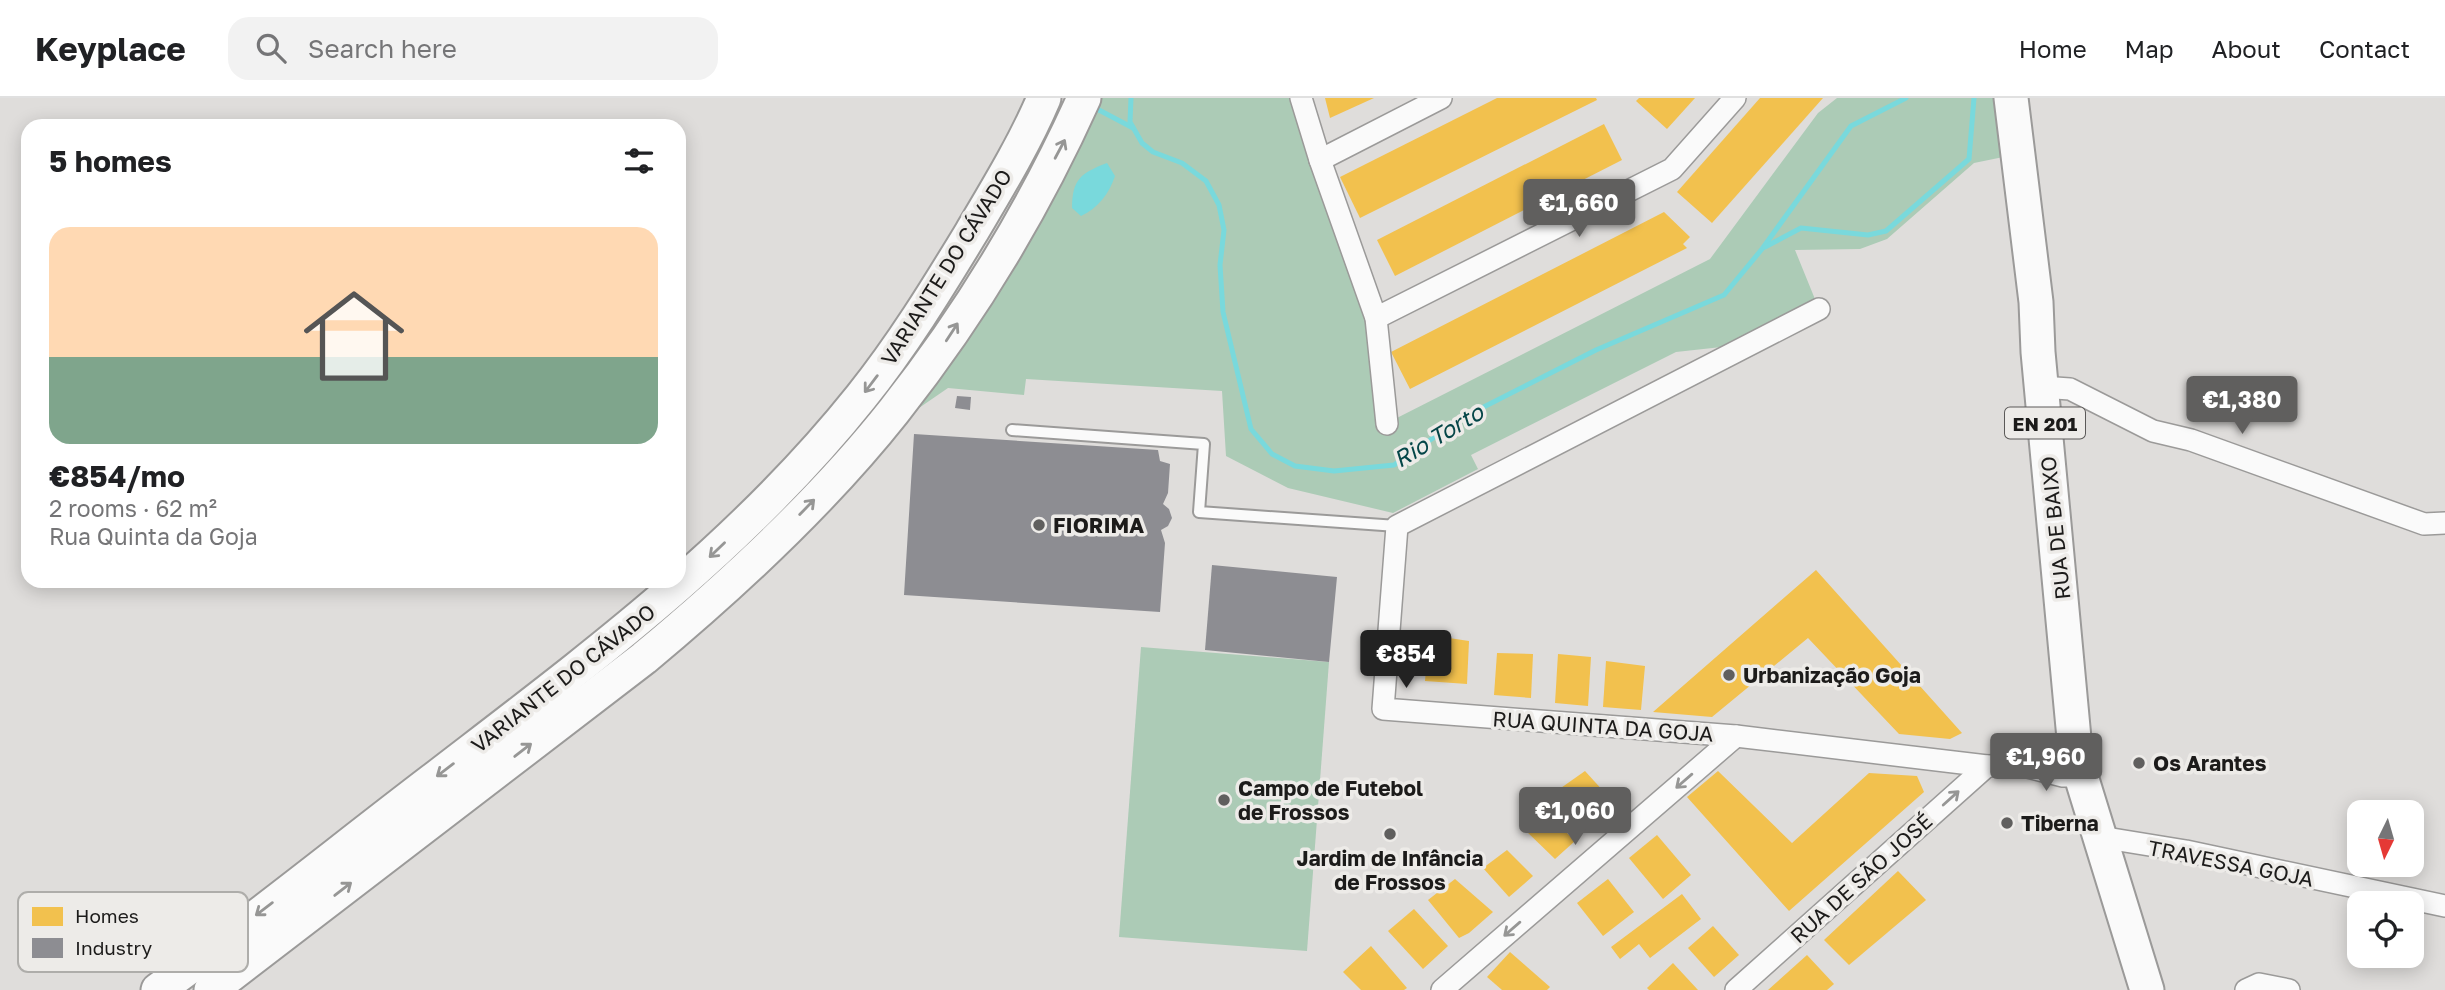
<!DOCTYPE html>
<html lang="en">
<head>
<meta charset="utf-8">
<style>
	body { margin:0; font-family:"Golos Text",sans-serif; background:#f2f2f2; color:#202124; height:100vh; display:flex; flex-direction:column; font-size:26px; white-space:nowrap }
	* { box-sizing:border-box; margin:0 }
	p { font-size:23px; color:#757577 }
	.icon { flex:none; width:38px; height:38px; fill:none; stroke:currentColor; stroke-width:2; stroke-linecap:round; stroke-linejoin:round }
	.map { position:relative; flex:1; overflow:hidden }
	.drawer { position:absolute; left:21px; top:21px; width:665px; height:469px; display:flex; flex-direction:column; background:#fff; border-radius:21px; box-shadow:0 4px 18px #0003 }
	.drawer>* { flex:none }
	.needle { width:46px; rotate:185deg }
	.fabs { position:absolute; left:2347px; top:702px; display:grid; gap:14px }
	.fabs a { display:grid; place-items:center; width:77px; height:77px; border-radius:14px; background:#fff; box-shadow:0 4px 18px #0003; font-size:35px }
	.price { position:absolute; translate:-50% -60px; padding:0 16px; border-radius:7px; background:#605f5e; color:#fff; font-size:23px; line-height:46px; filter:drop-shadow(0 2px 4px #0008) }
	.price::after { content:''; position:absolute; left:50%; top:42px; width:21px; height:16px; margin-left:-10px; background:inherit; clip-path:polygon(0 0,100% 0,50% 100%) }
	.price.on { background:#222; color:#fff }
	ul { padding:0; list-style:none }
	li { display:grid; align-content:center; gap:14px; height:371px; padding:0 28px }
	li+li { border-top:2px solid #e0e0e0 }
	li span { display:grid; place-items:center; height:217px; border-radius:21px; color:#555 }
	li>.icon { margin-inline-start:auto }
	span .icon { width:126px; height:126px; fill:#fffc; stroke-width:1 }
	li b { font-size:30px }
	h2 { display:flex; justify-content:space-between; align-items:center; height:84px; padding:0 28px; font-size:30px }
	header { display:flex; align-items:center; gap:42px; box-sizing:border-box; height:98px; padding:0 35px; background:#fff; border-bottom:2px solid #e0e0e0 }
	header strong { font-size:33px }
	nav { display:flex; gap:38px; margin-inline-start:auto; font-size:24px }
	.search { width:490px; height:63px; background:#f2f2f2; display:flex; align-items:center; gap:18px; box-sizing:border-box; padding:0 24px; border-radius:21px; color:#757577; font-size:26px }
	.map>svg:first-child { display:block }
	.green { fill:#accbb6 }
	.water { fill:#79d9dc }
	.homes { fill:#f2c14e }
	.industry { fill:#8d8d92 }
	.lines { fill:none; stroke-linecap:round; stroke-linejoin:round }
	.stream { stroke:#79d9dc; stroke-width:5 }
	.lane-casing { stroke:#9b9a99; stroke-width:14 }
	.street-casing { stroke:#9b9a99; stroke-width:24 }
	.primary-casing { stroke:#9b9a99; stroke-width:37 }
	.lane { stroke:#fafafa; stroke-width:10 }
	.street { stroke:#fafafa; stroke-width:21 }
	.primary { stroke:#fafafa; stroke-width:33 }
	.oneway { stroke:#969695 }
	.poi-dot { fill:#605f5e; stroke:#edebe8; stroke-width:2.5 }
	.labels { text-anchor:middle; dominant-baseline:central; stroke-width:7; stroke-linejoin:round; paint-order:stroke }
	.shield { fill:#edebe8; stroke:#5b5958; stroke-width:2 }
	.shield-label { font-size:19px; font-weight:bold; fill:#1c1b1a }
	.street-label { font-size:21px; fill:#1c1b1a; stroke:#edebe8 }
	.poi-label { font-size:21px; font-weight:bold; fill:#1c1b1a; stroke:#edebe8; text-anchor:start }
	.water-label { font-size:23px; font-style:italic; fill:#054648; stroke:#edebe8 }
	.key { fill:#edebe8; stroke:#aeadaa; stroke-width:2 }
	.key-label { font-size:19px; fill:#1c1b1a }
</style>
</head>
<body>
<header>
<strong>Keyplace</strong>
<div class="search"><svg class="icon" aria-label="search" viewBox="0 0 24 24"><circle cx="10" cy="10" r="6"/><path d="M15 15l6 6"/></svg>Search here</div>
<nav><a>Home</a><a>Map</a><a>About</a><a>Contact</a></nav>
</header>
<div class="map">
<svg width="2445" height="892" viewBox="0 0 2445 892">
	<rect width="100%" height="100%" fill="#dfdddb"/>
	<g class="green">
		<path d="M1084 0H1301L1376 220 1387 325 1710 161 1818 15 1837 0H2011L2018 56 1974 65 1887 141 1860 151 1795 152 1819 211 1749 246 1676 254 1471 357 1478 371 1393 415 1288 390 1226 358 1222 293 1026 281 1024 297 948 290 900 323Z"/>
		<path d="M1141 549 1329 564 1307 853 1119 839Z"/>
	</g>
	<path class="water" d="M1107 65 1115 78C1109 96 1098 110 1081 118L1072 110C1072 81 1081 75 1107 65Z"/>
	<g class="homes">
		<path d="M1325 0H1374L1330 20Z"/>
		<path d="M1497 0H1596L1597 2 1360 120 1340 79Z"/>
		<path d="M1639 0H1695L1667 31 1636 3Z"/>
		<path d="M1760 0H1823L1712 125 1677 94Z"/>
		<path d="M1604 26 1622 62 1395 178 1377 142Z"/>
		<path d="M1664 114 1690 139 1683 146 1687 150 1410 291 1391 254Z"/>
		<path d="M1816 472 1962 635 1950 641 1899 636 1808 540 1712 619 1653 614Z"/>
		<path d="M1429 537 1469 543 1467 586 1425 583Z"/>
		<path d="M1497 555 1533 556 1531 600 1494 597Z"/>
		<path d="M1558 556 1591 559 1588 608 1555 605Z"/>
		<path d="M1606 563 1645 568 1641 612 1603 609Z"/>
		<path d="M1585 673 1616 707 1590 725 1558 692Z"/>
		<path d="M1718 673 1792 745 1869 675 1917 678 1924 694 1789 813 1687 699Z"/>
		<path d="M1547 715 1575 743 1555 761 1524 731Z"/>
		<path d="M1657 737 1691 777 1663 801 1629 760Z"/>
		<path d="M1507 752 1533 778 1509 799 1483 770Z"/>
		<path d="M1898 773 1926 802 1849 867 1824 842Z"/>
		<path d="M1455 781 1493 814 1469 835 1459 840 1428 802Z"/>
		<path d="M1608 781 1634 814 1603 838 1577 805Z"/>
		<path d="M1682 796 1701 821 1650 860 1639 846 1620 861 1611 849Z"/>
		<path d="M1414 811 1448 848 1423 871 1388 833Z"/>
		<path d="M1713 828 1739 857 1714 879 1688 850Z"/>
		<path d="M1371 848 1407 890 1404 892H1361L1343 874Z"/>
		<path d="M1510 854 1550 889 1547 892H1502L1487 879Z"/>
		<path d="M1807 857 1834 886 1827 892H1768Z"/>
		<path d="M1673 865 1698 892H1649L1647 890Z"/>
	</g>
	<g class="industry">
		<path d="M957 298 971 299 970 312 955 310Z"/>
		<path d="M914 336 1158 352 1160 363 1170 366 1168 395 1163 406 1169 411 1172 420 1168 428 1161 432 1165 445 1160 514 904 497Z"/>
		<path d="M1212 467 1337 479 1329 564 1205 552Z"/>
	</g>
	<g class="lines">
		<g class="stream">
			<path d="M1131 0 1130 24 1142 45 1153 54 1182 65 1206 83 1219 107 1224 132 1220 167 1223 214 1251 331 1272 356 1295 368 1334 373 1394 367 1462 320 1596 252 1724 197 1762 151 1851 28 1906 0"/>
			<path d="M1099 12 1133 30"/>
			<path d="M1765 149 1801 130 1868 137 1886 133 1969 61 1974 0"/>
		</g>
		<g class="lane-casing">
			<path id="lane" d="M1012 332 1204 346 1199 414 1397 428"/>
		</g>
		<g class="street-casing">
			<g id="street">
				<path d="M1301 0 1320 62 1376 220 1387 326"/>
				<path d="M1320 62 1441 0"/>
				<path d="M1819 211 1397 428 1383 611 1736 638 1987 668 2018 667 2075 651"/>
				<path d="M1376 220 1672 71 1735 0"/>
				<path d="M2041 289 2070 291 2153 333 2191 342 2424 426 2445 425"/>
				<path d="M2020 667 2063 678H2081"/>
				<path d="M2100 739 2186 753 2445 808"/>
				<path d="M1442 892 1736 638"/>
				<path d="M1736 892 1987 668"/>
				<path d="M2246 892 2259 886 2289 892"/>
			</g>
		</g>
		<g class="primary-casing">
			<g id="primary">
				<path d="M2011 0 2036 204 2038 254 2075 651 2081 678 2147 892"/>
				<path d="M158 892C252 825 341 752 433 682 586 564 739 452 861 299 902 248 937 191 971 135 997 91 1024 47 1044 0"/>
				<path d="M211 892 644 560C733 486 822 404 894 313 969 218 1034 111 1084 0"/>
			</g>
		</g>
		<use href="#lane" class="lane"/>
		<use href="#street" class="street"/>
		<use href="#primary" class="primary"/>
	</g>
	<defs><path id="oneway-shaft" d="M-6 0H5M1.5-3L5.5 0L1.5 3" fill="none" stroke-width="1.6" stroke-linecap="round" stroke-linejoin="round" transform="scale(1.75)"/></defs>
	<g class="oneway">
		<use href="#oneway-shaft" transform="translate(1060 51) rotate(-62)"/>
		<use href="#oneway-shaft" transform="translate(952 234) rotate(-57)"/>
		<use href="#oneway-shaft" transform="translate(871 286) rotate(127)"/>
		<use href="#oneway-shaft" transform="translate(807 409) rotate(-46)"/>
		<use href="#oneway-shaft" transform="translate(717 452) rotate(136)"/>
		<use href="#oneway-shaft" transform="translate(523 652) rotate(-38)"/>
		<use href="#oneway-shaft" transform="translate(445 672) rotate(143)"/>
		<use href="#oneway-shaft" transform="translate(1684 683) rotate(139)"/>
		<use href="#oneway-shaft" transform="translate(1951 700) rotate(-42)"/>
		<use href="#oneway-shaft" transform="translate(343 791) rotate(-38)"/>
		<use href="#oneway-shaft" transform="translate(264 811) rotate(143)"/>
		<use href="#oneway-shaft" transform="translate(1512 831) rotate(139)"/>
	</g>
	<g class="poi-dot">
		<circle cx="1039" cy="427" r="7"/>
		<circle cx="1729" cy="577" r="7"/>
		<circle cx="2139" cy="665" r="7"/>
		<circle cx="1224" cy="702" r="7"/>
		<circle cx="2007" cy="725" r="7"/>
		<circle cx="1390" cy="736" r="7"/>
	</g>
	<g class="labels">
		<rect class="shield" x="2005" y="309.5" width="80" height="31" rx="5"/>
		<g class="shield-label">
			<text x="2045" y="325">EN 201</text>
		</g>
		<g class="street-label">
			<text transform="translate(946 169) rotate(-58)">VARIANTE DO CÁVADO</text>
			<text transform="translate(2055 430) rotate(-96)">RUA DE BAIXO</text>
			<text transform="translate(563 580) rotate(-38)">VARIANTE DO CÁVADO</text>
			<text transform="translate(1603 628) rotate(4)">RUA QUINTA DA GOJA</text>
			<text transform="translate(2231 765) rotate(11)">TRAVESSA GOJA</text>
			<text transform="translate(1861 780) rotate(-42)">RUA DE SÃO JOSÉ</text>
		</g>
		<g class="poi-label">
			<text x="1053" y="427">FIORIMA</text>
			<text x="1743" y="577">Urbanização Goja</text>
			<text x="2153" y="665">Os Arantes</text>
			<text x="1238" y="690">Campo de Futebol<tspan x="1238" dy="24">de Frossos</tspan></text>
			<text x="2021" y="725">Tiberna</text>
			<text x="1390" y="760" text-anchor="middle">Jardim de Infância<tspan x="1390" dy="24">de Frossos</tspan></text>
		</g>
		<g class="water-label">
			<text transform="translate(1438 337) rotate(-31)">Rio Torto</text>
		</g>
	</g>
	<rect x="18" y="794" width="230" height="80" rx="10" class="key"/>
	<rect x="32" y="809" width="31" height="19" fill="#f2c14e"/>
	<rect x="32" y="840" width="31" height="20" fill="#8d8d92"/>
	<g class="key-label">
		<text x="75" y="825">Homes</text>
		<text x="75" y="857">Industry</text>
	</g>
</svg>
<div class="fabs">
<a><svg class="needle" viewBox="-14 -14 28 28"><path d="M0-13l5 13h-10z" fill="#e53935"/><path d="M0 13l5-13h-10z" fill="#757577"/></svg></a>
<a><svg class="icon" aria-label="locate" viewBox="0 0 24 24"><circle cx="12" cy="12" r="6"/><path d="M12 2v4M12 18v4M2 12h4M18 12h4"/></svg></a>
</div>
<b class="price" style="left:1579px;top:141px">€1,660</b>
<b class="price" style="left:2242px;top:338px">€1,380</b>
<b class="price on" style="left:1406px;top:592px">€854</b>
<b class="price" style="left:2046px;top:695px">€1,960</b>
<b class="price" style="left:1575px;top:749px">€1,060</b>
<section class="drawer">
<h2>5 homes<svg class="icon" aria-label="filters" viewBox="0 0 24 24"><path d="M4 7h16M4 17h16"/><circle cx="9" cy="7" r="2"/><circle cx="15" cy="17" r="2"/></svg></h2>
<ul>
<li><span style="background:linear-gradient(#ffd9b3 60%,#7fa58c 0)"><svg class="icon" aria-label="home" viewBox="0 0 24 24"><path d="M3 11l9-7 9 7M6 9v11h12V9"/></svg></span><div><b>€854/mo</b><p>2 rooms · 62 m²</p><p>Rua Quinta da Goja</p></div></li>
</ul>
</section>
</div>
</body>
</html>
